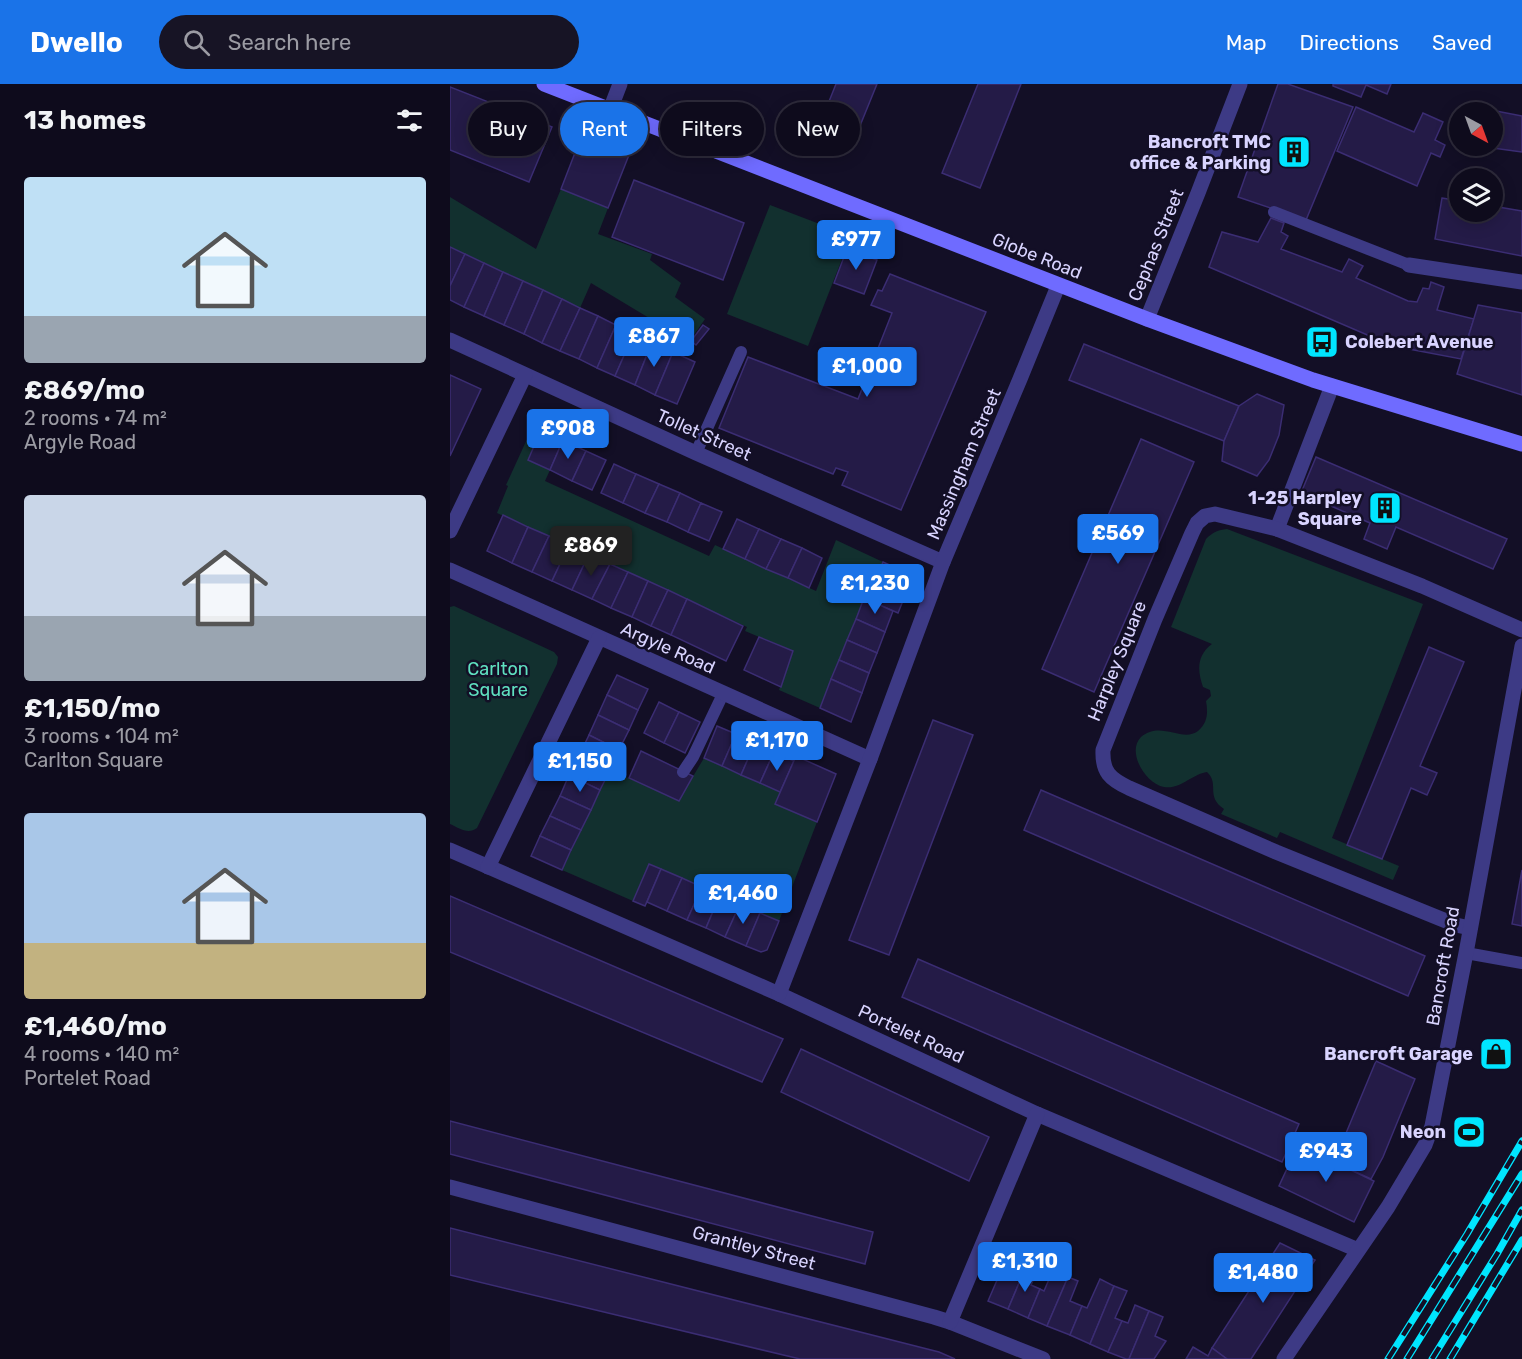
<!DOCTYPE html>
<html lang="en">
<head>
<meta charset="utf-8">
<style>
	body { margin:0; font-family:Rubik,sans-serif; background:#171425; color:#f1f3f6; height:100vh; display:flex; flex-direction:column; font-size:22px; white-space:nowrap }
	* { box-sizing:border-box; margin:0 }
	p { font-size:20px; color:#9b9ba3 }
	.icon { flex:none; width:33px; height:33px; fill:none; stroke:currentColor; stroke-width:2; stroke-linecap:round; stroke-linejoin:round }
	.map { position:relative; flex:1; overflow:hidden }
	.panel { display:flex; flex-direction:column; background:#0e0b1c; width:450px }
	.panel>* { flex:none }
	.hud { position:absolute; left:18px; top:18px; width:570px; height:54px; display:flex; gap:12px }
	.needle { width:39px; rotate:139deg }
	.tools { position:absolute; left:999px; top:18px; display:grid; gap:12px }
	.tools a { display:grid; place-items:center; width:54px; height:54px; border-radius:50%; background:#0e0b1c; box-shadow:0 3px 15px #0003,0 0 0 2px #2e2b3b; font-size:30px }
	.price { position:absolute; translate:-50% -51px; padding:0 14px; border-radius:6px; background:#1a73e8; color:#fff; font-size:20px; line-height:39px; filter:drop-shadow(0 2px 3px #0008) }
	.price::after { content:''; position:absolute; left:50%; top:36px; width:18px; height:14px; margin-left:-9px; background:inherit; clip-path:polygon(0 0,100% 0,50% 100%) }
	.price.selected { background:#222; color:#fff }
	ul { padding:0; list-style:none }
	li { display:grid; align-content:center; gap:12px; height:318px; padding:0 24px }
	li span { display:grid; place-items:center; height:186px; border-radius:6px; color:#555 }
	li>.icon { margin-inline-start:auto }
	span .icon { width:108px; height:108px; fill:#fffc; stroke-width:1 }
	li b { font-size:26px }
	h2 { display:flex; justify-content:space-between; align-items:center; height:72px; padding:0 24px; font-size:26px }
	.chip { padding:0 21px; border-radius:27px; background:#0e0b1c; box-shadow:0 3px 15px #0003,0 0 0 2px #2e2b3b; font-size:21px; line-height:54px }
	.chip.selected { background:#1a73e8; color:#fff }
	header { display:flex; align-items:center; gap:36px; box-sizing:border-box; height:84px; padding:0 30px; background:#1a73e8; color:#fff }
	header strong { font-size:28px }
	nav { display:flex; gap:33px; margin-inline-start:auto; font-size:21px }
	.search { width:420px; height:54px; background:#171425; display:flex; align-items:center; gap:15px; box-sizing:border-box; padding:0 21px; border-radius:33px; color:#9b9ba3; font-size:22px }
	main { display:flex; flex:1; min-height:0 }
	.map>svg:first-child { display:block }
	.green { fill:#12302f }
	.building { fill:#241b47; stroke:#3b2d73; stroke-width:1.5 }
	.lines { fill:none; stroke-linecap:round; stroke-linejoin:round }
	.service { stroke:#3d3a85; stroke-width:12 }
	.minor { stroke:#3d3a85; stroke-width:15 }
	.secondary { stroke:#6f6bff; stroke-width:15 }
	.rail-casing { stroke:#00e5ff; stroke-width:7 }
	.rail { stroke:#130f26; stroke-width:4.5; stroke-dasharray:14; stroke-linecap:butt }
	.labels { text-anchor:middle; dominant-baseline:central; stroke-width:5; stroke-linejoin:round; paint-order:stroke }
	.poi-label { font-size:18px; font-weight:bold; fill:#d9d4ff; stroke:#130f26; text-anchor:end }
	.street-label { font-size:18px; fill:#d9d4ff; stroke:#130f26 }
	.park-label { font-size:18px; fill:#5fe0c0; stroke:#130f26 }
</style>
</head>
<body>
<header>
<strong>Dwello</strong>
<div class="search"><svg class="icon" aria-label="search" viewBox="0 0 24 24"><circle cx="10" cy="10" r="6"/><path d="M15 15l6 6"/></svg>Search here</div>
<nav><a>Map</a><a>Directions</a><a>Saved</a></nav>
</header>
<main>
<section class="panel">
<h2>13 homes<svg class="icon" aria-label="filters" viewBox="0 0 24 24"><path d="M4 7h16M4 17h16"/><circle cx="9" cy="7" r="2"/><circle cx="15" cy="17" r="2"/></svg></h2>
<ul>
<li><span style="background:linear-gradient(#bfe0f5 75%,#9aa5b1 0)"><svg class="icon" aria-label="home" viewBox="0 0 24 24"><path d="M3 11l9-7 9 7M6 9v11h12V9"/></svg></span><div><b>£869/mo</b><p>2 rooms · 74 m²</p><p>Argyle Road</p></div></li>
<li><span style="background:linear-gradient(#c9d6e8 65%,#9aa5b1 0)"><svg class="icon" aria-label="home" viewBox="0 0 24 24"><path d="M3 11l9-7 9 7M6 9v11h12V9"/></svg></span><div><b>£1,150/mo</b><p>3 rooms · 104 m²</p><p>Carlton Square</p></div></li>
<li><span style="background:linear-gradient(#a9c7e8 70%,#c2b280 0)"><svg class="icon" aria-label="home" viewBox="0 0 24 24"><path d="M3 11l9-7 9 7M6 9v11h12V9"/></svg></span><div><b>£1,460/mo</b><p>4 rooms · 140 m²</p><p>Portelet Road</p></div></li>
</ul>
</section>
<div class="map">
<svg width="1072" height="1275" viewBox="0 0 1072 1275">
	<rect width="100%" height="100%" fill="#130f26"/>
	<g class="green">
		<path d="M111 105 158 124 148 150 202 170 200 176 231 199 225 213 255 235 239 258 141 199 130 224 0 163V113L86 165Z"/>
		<path d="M320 121 401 152 358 262 277 230Z"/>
		<path d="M83 342 91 346 78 376 100 386 95 397 259 472 265 461 366 507 386 456 433 478 418 516 414 515 370 624 329 606 343 567 295 547 297 543 47 429 58 402 56 401Z"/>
		<path d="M777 445 973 520 882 754 949 782 943 796 830 748 827 754 771 730 774 725C755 712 770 700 757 688 742 690 730 706 714 703 696 700 676 668 691 653 711 636 732 659 748 647 758 639 758 628 756 617L761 612 760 606 753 603C747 586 747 571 762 560L721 543 756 455C763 448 768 446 777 445Z"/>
		<path d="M4 522 104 568 108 573 107 580 27 744C18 751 9 744 0 740V523Z"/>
		<path d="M254 674 330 708 325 720 367 738 329 837 199 780 183 817 112 786 160 686 229 716Z"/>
	</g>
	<g class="building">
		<path d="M386 0H427L405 54 370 40Z"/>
		<path d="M528 0H571L530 104 492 89Z"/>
		<path d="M828 0H838L903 23 856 136 788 113Z"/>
		<path d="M883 0H941L937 10 916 1 911 13 883 2Z"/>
		<path d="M0 3 102 43 79 98 0 66Z"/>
		<path d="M1015 21 1072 32V68L1028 62H1042V28H1012Z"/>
		<path d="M906 23 964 48 973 29 993 38 985 56 995 61 990 73 981 69 967 102 887 67Z"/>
		<path d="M133 48 151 55 150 60 179 71 158 124 111 105Z"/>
		<path d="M184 96 294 139 273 196 162 153Z"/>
		<path d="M992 114 1010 117V128H1042V122L1072 127V172L985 155Z"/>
		<path d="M821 134 834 139 831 148 838 152 831 165 892 188 899 175 913 182 906 194 958 217 967 218 973 204 979 205 981 198 994 203 987 226 1024 235 1011 275 943 262 759 183 772 148 808 158Z"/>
		<path d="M0 163 15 170 0 202Z"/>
		<path d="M397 165 427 176 414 210 384 199Z"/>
		<path d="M15 170 34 179 14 223 0 216V202Z"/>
		<path d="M34 179 53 188 34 232 14 223Z"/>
		<path d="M53 188 73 197 54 241 34 232Z"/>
		<path d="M440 190 536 228 451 426 392 401 398 388 386 384 383 390 269 344 298 273 408 315 442 229 421 221 428 206 432 207Z"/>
		<path d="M73 197 93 206 74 250 54 241Z"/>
		<path d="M93 206 112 215 92 259 74 250Z"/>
		<path d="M112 215 130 224 110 267 92 259Z"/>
		<path d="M1028 221 1072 229V311L1007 290Z"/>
		<path d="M130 224 148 232 129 275 110 267Z"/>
		<path d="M148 232 166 241 147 284 129 275Z"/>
		<path d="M166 241 184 249 165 292 147 284Z"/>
		<path d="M253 241 259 245 246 261 241 257Z"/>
		<path d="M184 249 202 258 185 301 165 292Z"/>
		<path d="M202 258 223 268 205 311 185 301Z"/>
		<path d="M634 260 789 322 774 357 619 296Z"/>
		<path d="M223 268 245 278 227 320 205 311Z"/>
		<path d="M0 291 31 305 0 372Z"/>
		<path d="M807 310 834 321 829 351 819 376 807 392 772 377 774 357 789 322Z"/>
		<path d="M91 346 113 356 100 386 78 376Z"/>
		<path d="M691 355 744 378 644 608 592 585Z"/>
		<path d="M113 356 136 367 122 397 100 386Z"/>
		<path d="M136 367 156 376 142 406 122 397Z"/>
		<path d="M866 373 1057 455 1043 485 946 443 937 465 914 455 920 439 851 409Z"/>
		<path d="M164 380 186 390 173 419 151 409Z"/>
		<path d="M186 390 209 400 195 429 173 419Z"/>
		<path d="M209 400 230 409 217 438 195 429Z"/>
		<path d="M230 409 251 419 238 448 217 438Z"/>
		<path d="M251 419 272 428 259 457 238 448Z"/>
		<path d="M53 431 78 443 62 479 37 467Z"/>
		<path d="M287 435 309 445 295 475 273 465Z"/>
		<path d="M78 443 99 452 82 488 62 479Z"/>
		<path d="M309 445 331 455 316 485 295 475Z"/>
		<path d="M99 452 119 461 102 497 82 488Z"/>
		<path d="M331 455 352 464 338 494 316 485Z"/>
		<path d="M119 461 139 470 122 506 102 497Z"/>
		<path d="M352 464 372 474 359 504 338 494Z"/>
		<path d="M139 470 160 480 142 515 122 506Z"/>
		<path d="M433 478 463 492 448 529 418 516Z"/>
		<path d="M160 480 178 488 161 524 142 515Z"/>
		<path d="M178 488 198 497 182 533 161 524Z"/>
		<path d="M198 497 218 506 201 542 182 533Z"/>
		<path d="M218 506 237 515 221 551 201 542Z"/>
		<path d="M414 514 443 527 435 548 406 535Z"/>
		<path d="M237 515 293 542 276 577 221 551Z"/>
		<path d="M406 535 435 548 427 569 397 556Z"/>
		<path d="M309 553 343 567 331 603 294 586Z"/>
		<path d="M397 556 427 569 419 589 389 576Z"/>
		<path d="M979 563 1014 578 970 682 987 689 977 711 961 704 932 775 897 761Z"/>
		<path d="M389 576 419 589 412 609 381 595Z"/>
		<path d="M167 591 198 605 188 626 157 611Z"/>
		<path d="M381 595 412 609 401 638 370 624Z"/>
		<path d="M157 611 188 626 179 646 148 631Z"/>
		<path d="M209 618 229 628 214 659 194 649Z"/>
		<path d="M229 628 250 638 235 669 214 659Z"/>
		<path d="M148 631 179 646 169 666 139 651Z"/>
		<path d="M483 636 523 651 439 871 399 856Z"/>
		<path d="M267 642 286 650 272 682 254 674Z"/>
		<path d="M286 650 305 659 291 691 272 682Z"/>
		<path d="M139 651 169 666 160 686 129 672Z"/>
		<path d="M305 659 324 668 310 699 291 691Z"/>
		<path d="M191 667 243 692 229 717 179 694Z"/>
		<path d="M324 668 344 677 330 708 310 699Z"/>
		<path d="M129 672 160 686 150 706 119 691Z"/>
		<path d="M346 672 386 690 367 738 325 720Z"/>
		<path d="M119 691 150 706 141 726 110 712Z"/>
		<path d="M591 706 975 872 958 912 574 746Z"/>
		<path d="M110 712 141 726 131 746 100 732Z"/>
		<path d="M100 732 131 746 121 766 90 752Z"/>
		<path d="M90 752 121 766 112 786 81 772Z"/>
		<path d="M199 780 211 785 195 822 183 817Z"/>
		<path d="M211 785 232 794 217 827 197 818Z"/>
		<path d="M1072 786V842L1062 840Z"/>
		<path d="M232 794 252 803 237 836 217 827Z"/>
		<path d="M252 803 270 811 256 844 237 836Z"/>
		<path d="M270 811 290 820 275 853 256 844Z"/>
		<path d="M0 812 333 955 312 998 0 868Z"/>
		<path d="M290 820 310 829 296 862 275 853Z"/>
		<path d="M310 829 329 837 317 866 311 868 296 862Z"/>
		<path d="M468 875 849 1040 832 1078 452 913Z"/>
		<path d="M351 965 539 1053 519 1097 331 1008Z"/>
		<path d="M926 977 965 995 933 1073 921 1095 884 1078Z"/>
		<path d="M0 1037 423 1148 415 1180 0 1070Z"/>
		<path d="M848 1061 924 1097 904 1138 829 1102Z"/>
		<path d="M0 1144 489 1268 505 1275H350L0 1191Z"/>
		<path d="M830 1159 865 1176 801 1275H777L762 1264Z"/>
		<path d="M562 1171 578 1178 558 1225 538 1217 551 1187 555 1189Z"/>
		<path d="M578 1178 589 1183 581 1201 590 1205 578 1234 558 1225Z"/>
		<path d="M603 1186 618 1193 597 1242 578 1234 590 1205 594 1207Z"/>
		<path d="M618 1193 628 1197 620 1217 632 1222 620 1251 597 1242Z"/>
		<path d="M650 1195 664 1202 640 1260 620 1251 632 1222 637 1224Z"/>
		<path d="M664 1202 677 1207 665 1234 672 1237 658 1268 640 1260Z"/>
		<path d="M685 1221 699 1227 679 1275H676L658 1268 672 1237 678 1239Z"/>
		<path d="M699 1227 713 1233 705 1252 716 1257 704 1275H679Z"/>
		<path d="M743 1263 758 1272 762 1264 777 1275H736Z"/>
	</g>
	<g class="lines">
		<g class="service">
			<path d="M824 128 959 181"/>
			<path d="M246 369 291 268"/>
			<path d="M233 688 243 673 273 610"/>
			<path d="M1016 869 1072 879"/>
		</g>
		<g class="minor">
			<path d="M160 26 170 0"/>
			<path d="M959 181 1072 198"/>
			<path d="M697 235 748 109 790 0"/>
			<path d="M0 256 246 369 493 478"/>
			<path d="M827 445 882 302"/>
			<path d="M0 447 75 291"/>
			<path d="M0 486 420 675"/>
			<path d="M0 766 329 910 587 1030 908 1166"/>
			<path d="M38 783 149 554"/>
			<path d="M1020 844 1006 841 826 768 679 704C660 695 652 688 653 666L705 535 742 449 747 439 755 432 765 430 827 445 972 502 1072 546"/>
			<path d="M329 910 420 675 493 478 570 295 608 202"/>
			<path d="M0 1103 484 1233 500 1238 593 1275"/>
			<path d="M500 1238 587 1030"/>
			<path d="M834 1275 938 1123 975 1061 982 1042 1016 869 1072 562"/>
		</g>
		<path class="secondary" d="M94 0 697 235 863 296 1072 360"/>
		<g class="rail-casing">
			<g id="rail">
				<path d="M938 1275 1017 1150 1072 1057"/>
				<path d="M957 1275 1072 1090"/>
				<path d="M982 1275 1047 1170 1072 1126"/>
				<path d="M1000 1275 1072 1156"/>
			</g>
		</g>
		<use href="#rail" class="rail"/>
	</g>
	<defs>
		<g id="building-square" transform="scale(1.725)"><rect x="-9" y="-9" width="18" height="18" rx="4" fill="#00e5ff" stroke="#130f26"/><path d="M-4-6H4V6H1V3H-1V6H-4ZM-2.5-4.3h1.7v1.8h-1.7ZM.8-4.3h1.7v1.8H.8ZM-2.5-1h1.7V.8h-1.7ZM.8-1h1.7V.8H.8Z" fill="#111"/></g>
		<g id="bus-square" transform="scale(1.725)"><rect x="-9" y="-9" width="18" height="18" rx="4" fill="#00e5ff" stroke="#130f26"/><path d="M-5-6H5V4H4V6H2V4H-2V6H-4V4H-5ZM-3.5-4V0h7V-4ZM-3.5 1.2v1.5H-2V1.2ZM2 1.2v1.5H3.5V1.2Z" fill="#111"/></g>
		<g id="shop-square" transform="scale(1.725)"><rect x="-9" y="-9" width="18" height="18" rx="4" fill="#00e5ff" stroke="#130f26"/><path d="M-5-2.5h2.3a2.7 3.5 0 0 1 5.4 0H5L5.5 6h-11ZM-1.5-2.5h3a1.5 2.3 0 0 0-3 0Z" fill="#111"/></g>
		<g id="stadium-square" transform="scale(1.725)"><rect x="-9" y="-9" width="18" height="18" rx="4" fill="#00e5ff" stroke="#130f26"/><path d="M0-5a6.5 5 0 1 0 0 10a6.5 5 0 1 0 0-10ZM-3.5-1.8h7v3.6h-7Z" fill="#111"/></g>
	</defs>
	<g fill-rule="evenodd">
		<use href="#building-square" x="844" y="68"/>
		<use href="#bus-square" x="872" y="258"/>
		<use href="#building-square" x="935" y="424"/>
		<use href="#shop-square" x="1046" y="970"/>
		<use href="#stadium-square" x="1019" y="1048"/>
	</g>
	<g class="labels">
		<g class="poi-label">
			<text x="821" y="58">Bancroft TMC<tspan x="821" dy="21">office &amp; Parking</tspan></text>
			<text x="895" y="258" text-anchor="start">Colebert Avenue</text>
			<text x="912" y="414">1-25 Harpley<tspan x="912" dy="21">Square</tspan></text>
			<text x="1023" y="970">Bancroft Garage</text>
			<text x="996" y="1048">Neon</text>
		</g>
		<g class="street-label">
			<text transform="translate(706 161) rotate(-68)">Cephas Street</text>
			<text transform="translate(587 172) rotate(22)">Globe Road</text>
			<text transform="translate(254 351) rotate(24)">Tollet Street</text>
			<text transform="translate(514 380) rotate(-67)">Massingham Street</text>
			<text transform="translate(218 564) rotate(24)">Argyle Road</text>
			<text transform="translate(667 577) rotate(-68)">Harpley Square</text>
			<text transform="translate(993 882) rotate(-80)">Bancroft Road</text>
			<text transform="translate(461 950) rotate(25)">Portelet Road</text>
			<text transform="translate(304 1164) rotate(15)">Grantley Street</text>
		</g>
		<g class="park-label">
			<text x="48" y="585">Carlton<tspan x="48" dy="21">Square</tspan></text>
		</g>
	</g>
</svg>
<div class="tools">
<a><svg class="needle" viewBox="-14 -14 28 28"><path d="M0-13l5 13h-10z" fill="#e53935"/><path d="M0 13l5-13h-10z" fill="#9b9ba3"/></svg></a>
<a><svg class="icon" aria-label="layers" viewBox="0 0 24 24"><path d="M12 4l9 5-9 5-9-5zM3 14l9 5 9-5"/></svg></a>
</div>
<b class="price" style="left:406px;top:187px">£977</b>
<b class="price" style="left:204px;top:284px">£867</b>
<b class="price" style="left:417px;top:314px">£1,000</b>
<b class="price" style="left:118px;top:376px">£908</b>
<b class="price" style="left:668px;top:481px">£569</b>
<b class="price selected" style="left:141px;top:493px">£869</b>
<b class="price" style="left:425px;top:531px">£1,230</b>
<b class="price" style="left:327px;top:688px">£1,170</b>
<b class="price" style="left:130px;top:709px">£1,150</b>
<b class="price" style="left:293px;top:841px">£1,460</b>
<b class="price" style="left:876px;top:1099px">£943</b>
<b class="price" style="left:575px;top:1209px">£1,310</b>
<b class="price" style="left:813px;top:1220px">£1,480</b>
<div class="hud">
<a class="chip">Buy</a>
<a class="chip selected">Rent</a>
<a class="chip">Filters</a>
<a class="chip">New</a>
</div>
</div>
</main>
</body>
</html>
